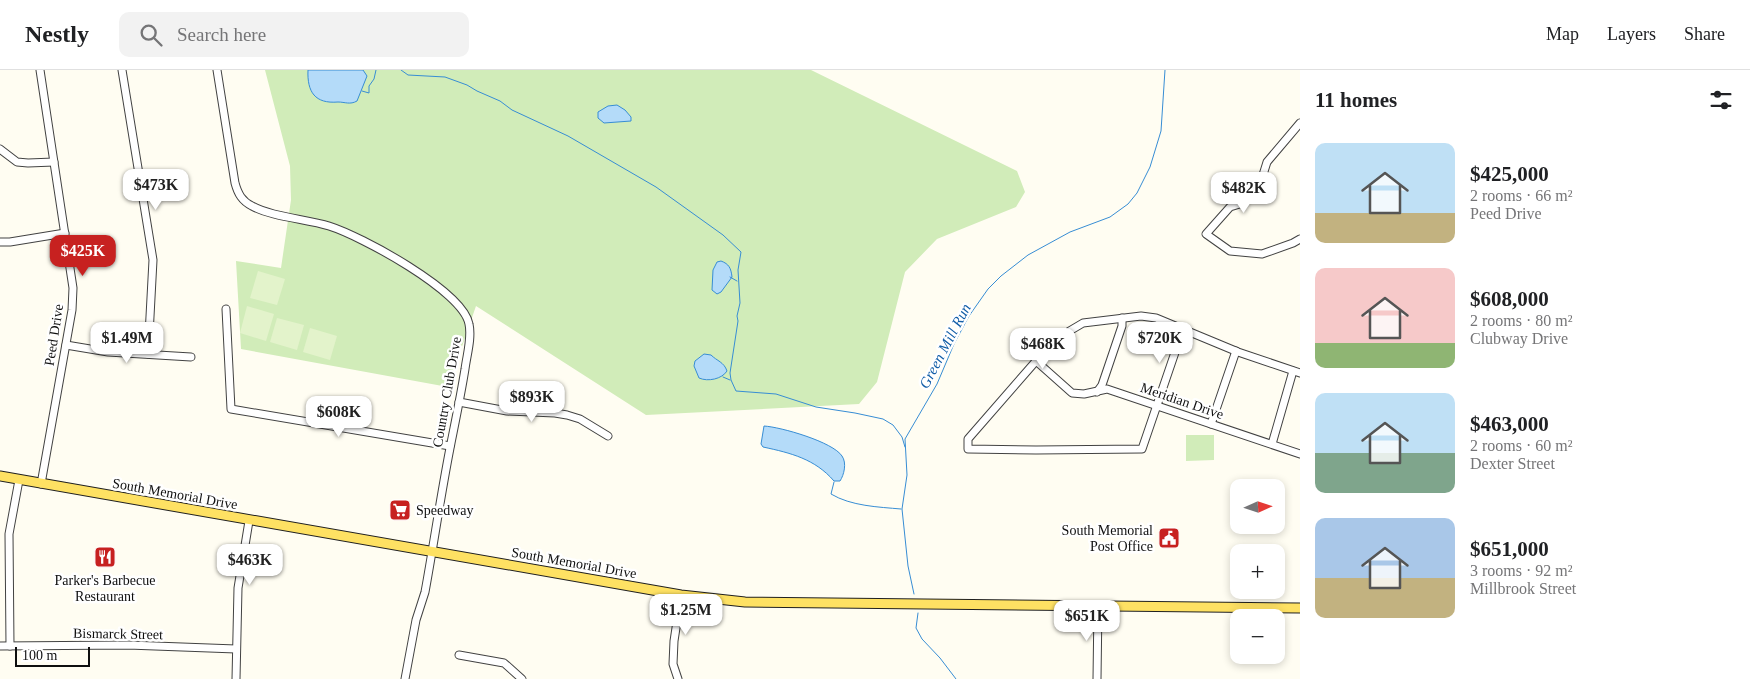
<!DOCTYPE html>
<html lang="en">
<head>
<meta charset="utf-8">
<style>
	body { margin:0; font-family:Georgia,serif; background:#f2f2f2; color:#202124; height:100vh; display:flex; flex-direction:column; font-size:19px; white-space:nowrap }
	* { box-sizing:border-box; margin:0 }
	p { font-size:16px; color:#757577 }
	.icon { flex:none; width:28px; height:28px; fill:none; stroke:currentColor; stroke-width:2; stroke-linecap:round; stroke-linejoin:round }
	.map { position:relative; flex:1; overflow:hidden }
	.drawer { display:flex; flex-direction:column; background:#fff; width:450px }
	.drawer>* { flex:none }
	.needle { width:32px; rotate:87deg }
	.controls { position:absolute; left:1230px; top:409px; display:grid; gap:10px }
	.controls a { display:grid; place-items:center; width:55px; height:55px; border-radius:10px; background:#fff; box-shadow:0 2px 8px #0003; font-size:25px }
	.scale { position:absolute; left:15px; bottom:12px; width:75px; box-sizing:border-box; padding-left:5px; border:2px solid #0f0f0f; border-top:0; font-size:14px; line-height:18px; white-space:nowrap; color:#0f0f0f; -webkit-text-stroke:4px #fff; paint-order:stroke }
	.price { position:absolute; translate:-50% -42px; padding:0 11px; border-radius:10px; background:#fff; color:#222; font-size:16px; line-height:32px; filter:drop-shadow(0 1px 2px #0008) }
	.price::after { content:''; position:absolute; left:50%; top:30px; width:15px; height:11px; margin-left:-8px; background:inherit; clip-path:polygon(0 0,100% 0,50% 100%) }
	.price.on { background:#c72120; color:#fff }
	ul { padding:0; list-style:none }
	li { display:flex; align-items:center; gap:15px; height:125px; padding:0 15px }
	li span { display:grid; place-items:center; flex:none; width:140px; height:100px; border-radius:10px; color:#555 }
	li>.icon { margin-inline-start:auto }
	span .icon { width:60px; height:60px; fill:#fffc; stroke-width:1 }
	li b { font-size:21px }
	h2 { display:flex; justify-content:space-between; align-items:center; height:60px; padding:0 15px; font-size:21px }
	header { display:flex; align-items:center; gap:30px; box-sizing:border-box; height:70px; padding:0 25px; background:#fff; border-bottom:1px solid #e0e0e0 }
	header strong { font-size:24px }
	nav { display:flex; gap:28px; margin-inline-start:auto; font-size:18px }
	.search { width:350px; height:45px; background:#f2f2f2; display:flex; align-items:center; gap:12px; box-sizing:border-box; padding:0 18px; border-radius:10px; color:#757577; font-size:19px }
	main { display:flex; flex:1; min-height:0 }
	.map>svg:first-child { display:block }
	.green { fill:#d1ecb9 }
	.pitch { fill:#e3f3cb }
	.water { fill:#b4dbf9; stroke:#378dd4 }
	.lines { fill:none; stroke-linecap:round; stroke-linejoin:round }
	.stream { stroke:#378dd4; stroke-width:1 }
	.minor-casing { stroke:#424242; stroke-width:9 }
	.major-casing { stroke:#202020; stroke-width:11 }
	.minor { stroke:#fff; stroke-width:7 }
	.major { stroke:#fee163; stroke-width:9 }
	.labels { text-anchor:middle; dominant-baseline:central; stroke-width:5; stroke-linejoin:round; paint-order:stroke }
	.street-label { font-size:14px; fill:#0f0f0f; stroke:#fff }
	.poi-label { font-size:14px; fill:#0f0f0f; stroke:#fff; text-anchor:start }
	.water-label { font-size:15px; font-style:italic; fill:#125ea8; stroke:#fff }
</style>
</head>
<body>
<header>
<strong>Nestly</strong>
<div class="search"><svg class="icon" aria-label="search" viewBox="0 0 24 24"><circle cx="10" cy="10" r="6"/><path d="M15 15l6 6"/></svg>Search here</div>
<nav><a>Map</a><a>Layers</a><a>Share</a></nav>
</header>
<main>
<div class="map">
<svg width="1300" height="609" viewBox="0 0 1300 609">
	<rect width="100%" height="100%" fill="#fffdf2"/>
	<g class="green">
		<path d="M265 0H811L1017 101 1025 122 1016 137 937 169 905 202 877 312 859 334 646 345 476 236 448 317 241 279 236 191 281 198 291 130 290 96Z"/>
		<path d="M1186 365H1214V390L1186 391Z"/>
	</g>
	<g class="pitch">
		<path d="M258 201 285 209 277 235 250 228Z"/>
		<path d="M247 236 274 244 266 271 240 263Z"/>
		<path d="M277 248 304 255 297 280 270 272Z"/>
		<path d="M310 258 337 266 330 290 303 282Z"/>
	</g>
	<g class="water">
		<path d="M308 0H363L367 6 357 31C350 35 345 32 338 32 315 34 307 22 308 0Z"/>
		<path d="M617 35 625 40 631 47V51L604 53 598 48V42L608 36Z"/>
		<path d="M721 191C729 194 731 198 732 207L721 222 717 224 712 220 713 200 717 192Z"/>
		<path d="M704 284 711 285C717 291 724 292 727 301 722 309 708 312 699 308L694 296 695 291Z"/>
		<path d="M764 356C781 357 833 372 842 386 847 393 844 405 840 411H834C815 389 791 383 763 377L761 374Z"/>
	</g>
	<g class="lines">
		<g class="stream">
			<path d="M401 0 408 5 445 7 467 15 477 21 500 31 512 40 568 66 656 117 723 165 741 182 738 200 740 233 737 246 738 251 730 303 731 310 736 321 776 324 816 337 855 343 883 349 893 355 902 367 905 377"/>
			<path d="M362 21 369 23V16L374 9 376 0"/>
			<path d="M730 207 737 211"/>
			<path d="M723 307 730 310"/>
			<path d="M834 412 831 424C851 436 878 437 901 439"/>
			<path d="M914 524 908 496 902 439 907 405 905 369 937 314 954 274 969 246 988 219 1001 206 1028 185 1070 162 1110 147 1128 134 1137 123 1150 97 1161 61 1165 0"/>
			<path d="M918 543 916 558 922 569 940 588 956 609"/>
		</g>
		<g class="minor-casing">
			<g id="minor">
				<path d="M40 0 73 218 72 240 41 414"/>
				<path d="M122 0 153 190 148 284"/>
				<path d="M217 0 235 113C238 124 242 131 252 136 272 147 307 149 329 156 361 166 463 221 469 254 472 268 467 284 465 299 461 324 456 348 451 373 441 423 434 473 425 522L416 550 405 609"/>
				<path d="M1300 53 1267 92 1262 108 1243 133 1230 137 1206 164 1230 181 1262 184 1293 173 1300 169"/>
				<path d="M0 79 17 92 28 93 54 92"/>
				<path d="M0 172H10L65 163"/>
				<path d="M226 239 231 339 450 376"/>
				<path d="M1183 259 1142 379 1036 380 968 379V369L1036 291 1061 266 1083 253 1141 246 1156 248 1238 282 1300 303"/>
				<path d="M66 275 108 282 191 287"/>
				<path d="M1036 291 1072 323 1084 324 1107 319 1300 384"/>
				<path d="M1097 322 1102 315 1122 256V248"/>
				<path d="M459 332 507 341 555 343 567 345 580 349 608 366"/>
				<path d="M1211 354 1236 281"/>
				<path d="M1272 374 1293 301"/>
				<path d="M0 576 128 575 236 579"/>
				<path d="M10 576 9 464 19 410"/>
				<path d="M459 585 504 593 522 609"/>
				<path d="M236 609 238 518 249 451"/>
				<path d="M678 609 673 594 674 571 681 525"/>
				<path d="M1097 609 1098 535"/>
			</g>
		</g>
		<g class="major-casing">
			<path id="major" d="M0 406 681 525 745 532 1300 538"/>
		</g>
		<use href="#minor" class="minor"/>
		<use href="#major" class="major"/>
	</g>
	<defs>
		<g id="supermarket-square" transform="scale(1.125)"><rect x="-9" y="-9" width="18" height="18" rx="4" fill="#c72120" stroke="#fff"/><path d="M-6-5.5h2.5l.6 2H6L4.5 2H-2.5L-4.4-4H-6ZM-1.5 3.2a1.3 1.3 0 1 0 .1 0ZM3 3.2a1.3 1.3 0 1 0 .1 0Z" fill="#fff"/></g>
		<g id="civic-square" transform="scale(1.125)"><rect x="-9" y="-9" width="18" height="18" rx="4" fill="#c72120" stroke="#fff"/><path d="M-.6-6.5H3V-4.5H.6V-3L4-1V1h2V6H-6V1h2V-1L-.6-3ZM-1.2 2.5V6h2.4V2.5Z" fill="#fff"/></g>
		<g id="restaurant-square" transform="scale(1.125)"><rect x="-9" y="-9" width="18" height="18" rx="4" fill="#c72120" stroke="#fff"/><path d="M-5-6h1v4h1v-4h1v4h1v-4h1v5L-1.5 .5V6h-2V.5L-5-1ZM5-6V6H3V1.5H1.5Q1.5-4 5-6Z" fill="#fff"/></g>
	</defs>
	<g fill-rule="evenodd">
		<use href="#supermarket-square" x="400" y="440"/>
		<use href="#civic-square" x="1169" y="468"/>
		<use href="#restaurant-square" x="105" y="487"/>
	</g>
	<g class="labels">
		<g class="street-label">
			<text transform="translate(54 265) rotate(-81)">Peed Drive</text>
			<text transform="translate(447 322) rotate(-80)">Country Club Drive</text>
			<text transform="translate(1182 331) rotate(19)">Meridian Drive</text>
			<text transform="translate(175 424) rotate(10)">South Memorial Drive</text>
			<text transform="translate(574 493) rotate(10)">South Memorial Drive</text>
			<text transform="translate(118 564) rotate(1)">Bismarck Street</text>
		</g>
		<g class="poi-label">
			<text x="416" y="440">Speedway</text>
			<text x="1153" y="460" text-anchor="end">South Memorial<tspan x="1153" dy="16">Post Office</tspan></text>
			<text x="105" y="510" text-anchor="middle">Parker's Barbecue<tspan x="105" dy="16">Restaurant</tspan></text>
		</g>
		<g class="water-label">
			<text transform="translate(945 276) rotate(-62)">Green Mill Run</text>
		</g>
	</g>
</svg>
<div class="controls">
<a><svg class="needle" viewBox="-14 -14 28 28"><path d="M0-13l5 13h-10z" fill="#e53935"/><path d="M0 13l5-13h-10z" fill="#757577"/></svg></a>
<a>+</a>
<a>−</a>
</div>
<div class="scale">100 m</div>
<b class="price" style="left:156px;top:141px">$473K</b>
<b class="price" style="left:1244px;top:144px">$482K</b>
<b class="price on" style="left:83px;top:207px">$425K</b>
<b class="price" style="left:127px;top:294px">$1.49M</b>
<b class="price" style="left:1160px;top:294px">$720K</b>
<b class="price" style="left:1043px;top:300px">$468K</b>
<b class="price" style="left:532px;top:353px">$893K</b>
<b class="price" style="left:339px;top:368px">$608K</b>
<b class="price" style="left:250px;top:516px">$463K</b>
<b class="price" style="left:686px;top:566px">$1.25M</b>
<b class="price" style="left:1087px;top:572px">$651K</b>
</div>
<section class="drawer">
<h2>11 homes<svg class="icon" aria-label="filters" viewBox="0 0 24 24"><path d="M4 7h16M4 17h16"/><circle cx="9" cy="7" r="2"/><circle cx="15" cy="17" r="2"/></svg></h2>
<ul>
<li><span style="background:linear-gradient(#bfe0f5 70%,#c2b280 0)"><svg class="icon" aria-label="home" viewBox="0 0 24 24"><path d="M3 11l9-7 9 7M6 9v11h12V9"/></svg></span><div><b>$425,000</b><p>2 rooms · 66 m²</p><p>Peed Drive</p></div></li>
<li><span style="background:linear-gradient(#f6c9c9 75%,#8fb573 0)"><svg class="icon" aria-label="home" viewBox="0 0 24 24"><path d="M3 11l9-7 9 7M6 9v11h12V9"/></svg></span><div><b>$608,000</b><p>2 rooms · 80 m²</p><p>Clubway Drive</p></div></li>
<li><span style="background:linear-gradient(#bfe0f5 60%,#7fa58c 0)"><svg class="icon" aria-label="home" viewBox="0 0 24 24"><path d="M3 11l9-7 9 7M6 9v11h12V9"/></svg></span><div><b>$463,000</b><p>2 rooms · 60 m²</p><p>Dexter Street</p></div></li>
<li><span style="background:linear-gradient(#a9c7e8 60%,#c2b280 0)"><svg class="icon" aria-label="home" viewBox="0 0 24 24"><path d="M3 11l9-7 9 7M6 9v11h12V9"/></svg></span><div><b>$651,000</b><p>3 rooms · 92 m²</p><p>Millbrook Street</p></div></li>
</ul>
</section>
</main>
</body>
</html>
